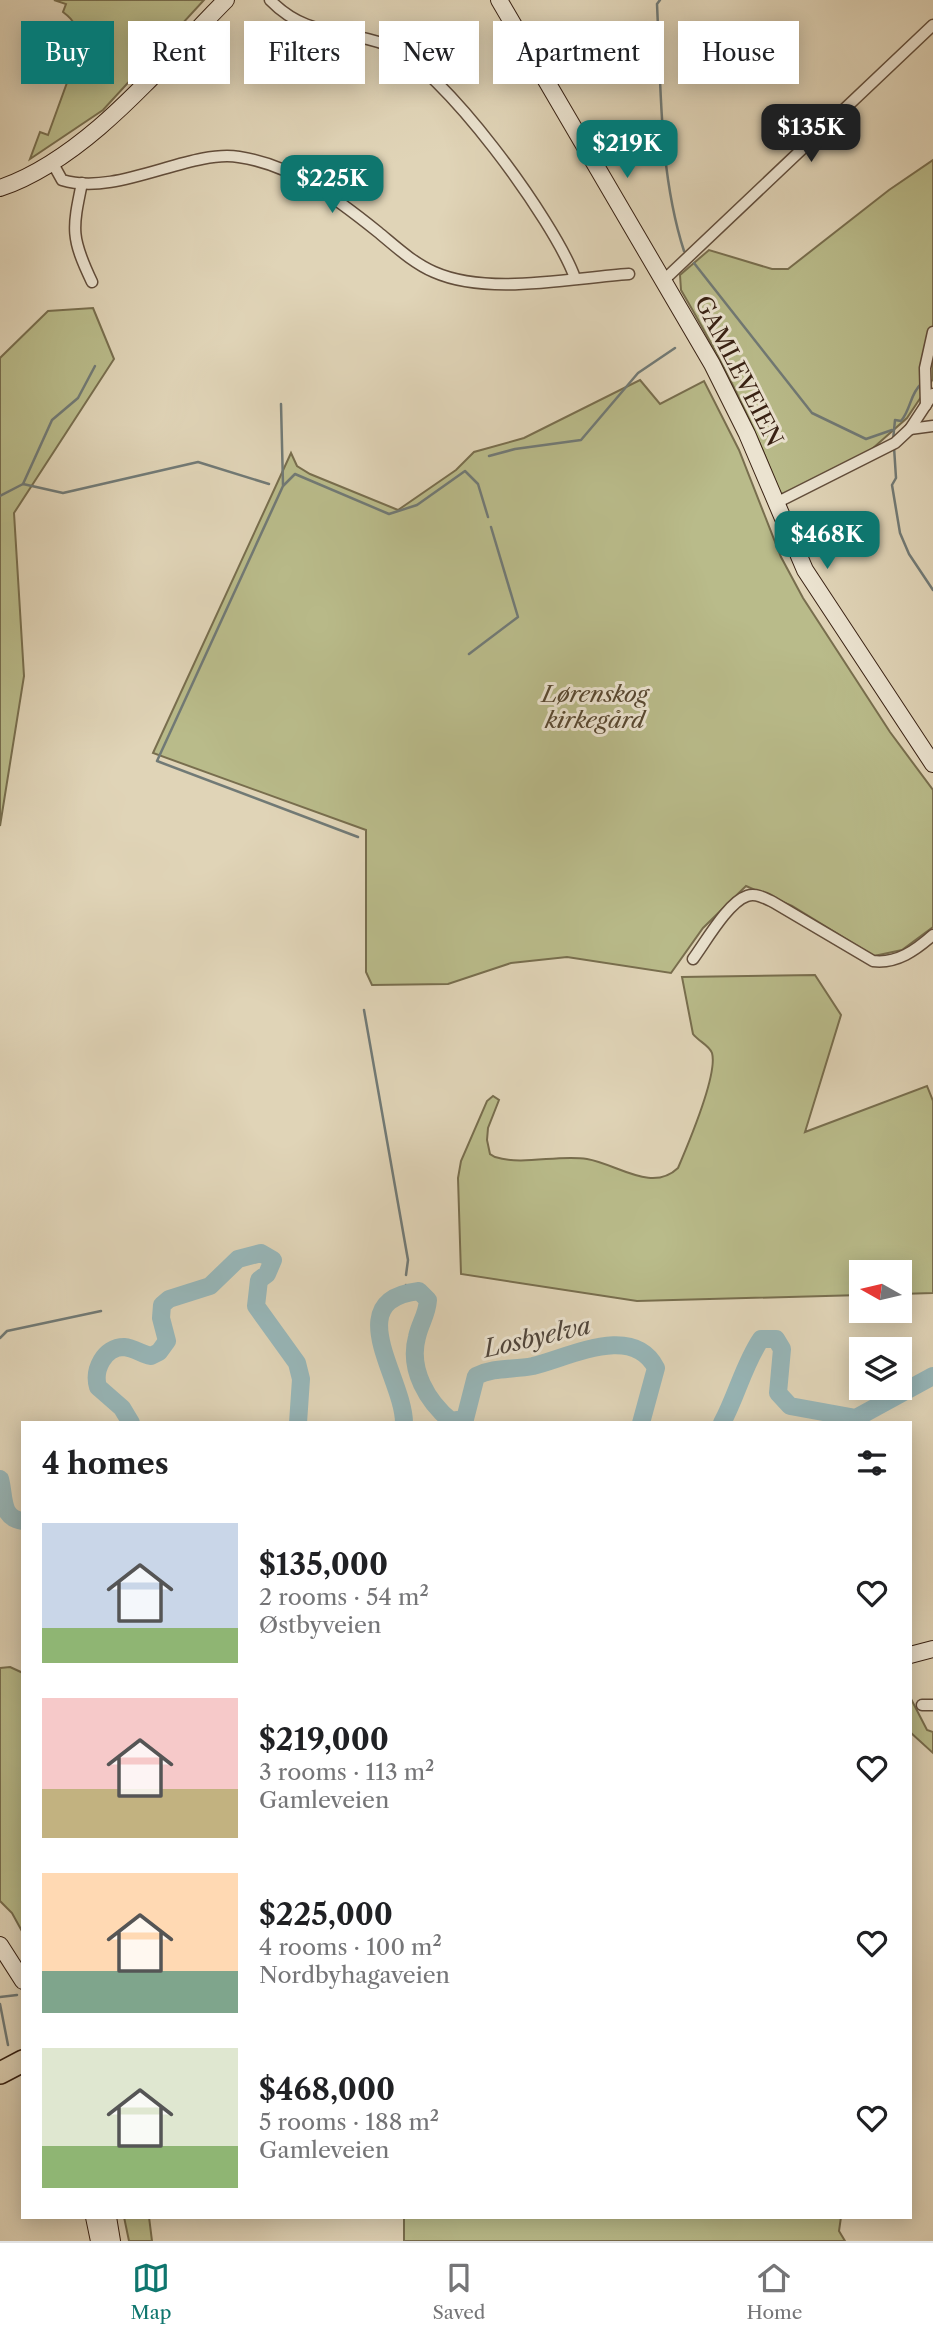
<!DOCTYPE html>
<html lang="en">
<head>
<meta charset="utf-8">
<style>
	body { margin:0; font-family:"Libre Caslon Text",serif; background:#f6f6f6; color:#202124; height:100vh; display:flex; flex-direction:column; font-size:26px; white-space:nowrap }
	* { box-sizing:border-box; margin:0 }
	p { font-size:23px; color:#757577 }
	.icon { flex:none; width:38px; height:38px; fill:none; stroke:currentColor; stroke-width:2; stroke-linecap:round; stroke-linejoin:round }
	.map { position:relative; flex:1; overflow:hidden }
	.drawer { position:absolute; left:21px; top:1421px; width:891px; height:798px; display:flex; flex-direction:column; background:#fff; border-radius:0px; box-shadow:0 4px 18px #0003 }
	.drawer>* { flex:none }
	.top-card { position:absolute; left:21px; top:21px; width:892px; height:63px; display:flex; gap:14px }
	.needle { width:46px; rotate:278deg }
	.fabs { position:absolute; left:849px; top:1260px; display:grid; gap:14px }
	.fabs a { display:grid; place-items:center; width:63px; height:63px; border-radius:0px; background:#fff; box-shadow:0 4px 18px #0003; font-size:35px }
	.price { position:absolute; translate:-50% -60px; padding:0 16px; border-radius:14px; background:#0f766e; color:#fff; font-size:23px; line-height:46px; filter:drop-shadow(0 2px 4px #0008) }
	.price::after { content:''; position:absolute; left:50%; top:42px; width:21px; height:16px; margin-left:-10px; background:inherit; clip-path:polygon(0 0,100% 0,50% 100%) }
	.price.selected { background:#222; color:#fff }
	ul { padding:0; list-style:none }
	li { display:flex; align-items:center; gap:21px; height:175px; padding:0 21px }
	li span { display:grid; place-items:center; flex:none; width:196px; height:140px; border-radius:0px; color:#555 }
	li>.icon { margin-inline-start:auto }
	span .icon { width:84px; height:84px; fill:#fffc; stroke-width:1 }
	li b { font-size:30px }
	h2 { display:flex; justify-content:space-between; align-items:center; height:84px; padding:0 21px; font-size:30px }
	.chip { padding:0 24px; border-radius:0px; background:#fff; box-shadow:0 4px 18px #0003; font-size:24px; line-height:63px }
	.chip.selected { background:#0f766e; color:#fff }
	.dock { display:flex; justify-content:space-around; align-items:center; height:98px; border-top:2px solid #e0e0e0; background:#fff; font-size:19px; color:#757577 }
	.dock a { display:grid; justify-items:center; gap:4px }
	.dock .selected { color:#0f766e }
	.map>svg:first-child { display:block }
	.green { fill:#b9bb8a; stroke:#786e4e; stroke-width:2 }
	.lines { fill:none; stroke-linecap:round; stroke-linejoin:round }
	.stream { stroke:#717a76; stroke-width:2.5 }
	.river { stroke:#97b6b8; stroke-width:18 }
	.street-casing { stroke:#624e3c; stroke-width:13 }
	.secondary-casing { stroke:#382113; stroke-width:18 }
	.highway-casing { stroke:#382113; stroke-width:24 }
	.street { stroke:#ebe3d0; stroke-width:10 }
	.secondary { stroke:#ebe3d0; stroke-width:16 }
	.highway { stroke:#e0d4b7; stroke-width:21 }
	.labels { text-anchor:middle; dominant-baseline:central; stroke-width:6; stroke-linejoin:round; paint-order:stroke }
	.street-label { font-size:23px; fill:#382113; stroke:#ebe3d0 }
	.park-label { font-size:23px; font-style:italic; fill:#584831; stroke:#ebe3d0 }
	.water-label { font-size:24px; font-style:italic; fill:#50463c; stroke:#ebe3d0 }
</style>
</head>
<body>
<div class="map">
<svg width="933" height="2241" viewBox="0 0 933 2241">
	<rect width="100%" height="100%" fill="#e0d4b7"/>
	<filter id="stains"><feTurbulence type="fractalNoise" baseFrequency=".00286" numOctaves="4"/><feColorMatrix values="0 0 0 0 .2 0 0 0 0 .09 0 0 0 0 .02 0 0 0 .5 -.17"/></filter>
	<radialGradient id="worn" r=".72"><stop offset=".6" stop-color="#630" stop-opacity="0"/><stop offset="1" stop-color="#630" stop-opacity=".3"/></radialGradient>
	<g class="green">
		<path d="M54 0H204L103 110 30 159 40 132 48 135 81 44 74 41C78 27 75 21 63 12L66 4Z"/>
		<path d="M933 160V379L907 418 872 449 851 464 780 495C754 422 720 357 681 290L680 275 709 250 772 269H788L889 190Z"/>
		<path d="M93 308 114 359 14 513 24 676 0 826V358L48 311Z"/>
		<path d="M640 380 660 404 704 381 739 450 781 557 803 598 890 732 933 790V927L902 950 874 956 792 906 746 886 703 928 671 973 567 957 511 963 448 984 372 985 366 972V830L153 753 291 453 297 466 310 474 398 510 456 470 474 452 524 438Z"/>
		<path d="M815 975 841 1015 805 1132 927 1086 933 1101V1293L900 1294V1272H861V1295L637 1301 461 1274 458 1178 461 1161 487 1101 493 1096 499 1100 488 1128 487 1140 490 1154 495 1157C524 1166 558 1154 587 1159 617 1164 652 1193 678 1168 687 1147 718 1074 712 1053 709 1045 698 1041 693 1034L682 977Z"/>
		<path d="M10 1667 23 1673V1933L12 1913 0 1901V1668Z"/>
		<path d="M910 1697 927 1730 933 1732V1753L910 1732Z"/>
		<path d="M124 2217H149L152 2241H129Z"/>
		<path d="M404 2217H841L839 2231 845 2241H404Z"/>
	</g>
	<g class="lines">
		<g class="stream">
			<path d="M660 0 657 4C661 86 659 173 684 251"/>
			<path d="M694 263 812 413 866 439 892 430"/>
			<path d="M281 404 283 485"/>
			<path d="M893 440 895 420 901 421C911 409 910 394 921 384"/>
			<path d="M894 447 896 478 892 485 900 533 909 554 933 590"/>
			<path d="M489 456 515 449 581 440 638 373 675 348"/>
			<path d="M23 484 52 420 78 398 95 366"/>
			<path d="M0 496 23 484 63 493 198 462 269 484"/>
			<path d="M469 654 518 617 491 527"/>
			<path d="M358 837 157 761 283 486 295 474 389 514 417 505 465 471 478 484 488 517"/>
			<path d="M364 1010 408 1260 406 1275"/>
			<path d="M405 1293 406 1285"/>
			<path d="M0 1338 7 1331 101 1311"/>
			<path d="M0 1997 17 1995"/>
			<path d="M0 2004 8 2045"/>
		</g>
		<g class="river">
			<path d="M131 1423 122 1408 98 1387C93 1370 104 1347 124 1347 134 1348 142 1354 151 1356L159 1352 167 1341 161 1318 162 1305 169 1299 210 1286 238 1259 261 1253 273 1260 267 1274 259 1280 256 1306 297 1363 301 1379 298 1423"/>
			<path d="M404 1423C404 1378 339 1300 419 1291L428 1300C427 1315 420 1323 417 1337 408 1370 428 1402 451 1421L465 1419 476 1376C494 1367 513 1370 533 1366 570 1357 633 1323 656 1368L641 1423"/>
			<path d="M722 1423C737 1395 744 1364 761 1339H776L782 1349 778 1393 790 1406 856 1418 933 1376"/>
			<path d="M0 1479C5 1497 0 1518 23 1521"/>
		</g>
		<g class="street-casing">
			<g id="street">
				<path d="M270 0C307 38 342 28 387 45 442 66 555 222 575 278"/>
				<path d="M52 162 62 180C118 197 189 149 239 157 293 165 337 199 378 232 395 246 413 263 434 272 488 296 570 278 629 274"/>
				<path d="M82 183C72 230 71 238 92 282"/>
				<path d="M665 279 933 25"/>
				<path d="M926 405 925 368 933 332"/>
				<path d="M910 429 933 426"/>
				<path d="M776 503 895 443 910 429 933 394"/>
				<path d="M693 959C705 943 728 902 747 896 756 893 765 898 773 902L873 961C897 964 916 950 933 935"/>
				<path d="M922 1705H933"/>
			</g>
		</g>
		<g class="secondary-casing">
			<g id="secondary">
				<path d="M499 0 712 364 747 434 805 570 933 764"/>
				<path d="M0 188C88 158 162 64 226 0"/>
				<path d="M910 1655 933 1649"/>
				<path d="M0 1945 23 1981"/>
				<path d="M94 2217 99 2241"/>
				<path d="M108 2217 112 2241"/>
			</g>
		</g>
		<g class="highway-casing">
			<path id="highway" d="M0 2073 23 2061"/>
		</g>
		<use href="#street" class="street"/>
		<use href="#secondary" class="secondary"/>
		<use href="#highway" class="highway"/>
	</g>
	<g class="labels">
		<g class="street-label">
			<text transform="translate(739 371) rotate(63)">GAMLEVEIEN</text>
		</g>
		<g class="park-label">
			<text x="595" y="694">Lørenskog<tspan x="595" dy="26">kirkegård</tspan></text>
		</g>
		<g class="water-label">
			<text transform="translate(537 1337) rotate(-13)">Losbyelva</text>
		</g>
	</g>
	<rect width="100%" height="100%" filter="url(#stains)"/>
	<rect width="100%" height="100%" fill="url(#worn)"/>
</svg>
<div class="fabs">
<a><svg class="needle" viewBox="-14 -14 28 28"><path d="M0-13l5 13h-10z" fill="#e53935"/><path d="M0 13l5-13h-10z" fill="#757577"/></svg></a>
<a><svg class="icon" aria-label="layers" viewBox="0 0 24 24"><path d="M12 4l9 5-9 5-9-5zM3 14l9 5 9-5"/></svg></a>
</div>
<b class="price selected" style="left:811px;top:164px">$135K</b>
<b class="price" style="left:627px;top:180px">$219K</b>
<b class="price" style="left:332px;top:215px">$225K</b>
<b class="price" style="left:827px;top:571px">$468K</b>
<div class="top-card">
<a class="chip selected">Buy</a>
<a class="chip">Rent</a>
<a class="chip">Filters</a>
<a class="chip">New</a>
<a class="chip">Apartment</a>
<a class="chip">House</a>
</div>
<section class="drawer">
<h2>4 homes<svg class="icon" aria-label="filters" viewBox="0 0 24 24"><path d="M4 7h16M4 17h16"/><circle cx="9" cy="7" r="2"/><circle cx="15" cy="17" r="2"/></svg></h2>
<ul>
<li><span style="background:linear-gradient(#c9d6e8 75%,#8fb573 0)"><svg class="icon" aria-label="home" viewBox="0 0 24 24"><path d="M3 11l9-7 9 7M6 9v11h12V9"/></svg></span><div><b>$135,000</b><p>2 rooms · 54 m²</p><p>Østbyveien</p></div><svg class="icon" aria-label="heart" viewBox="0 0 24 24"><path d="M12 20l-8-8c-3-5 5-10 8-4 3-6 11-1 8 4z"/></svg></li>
<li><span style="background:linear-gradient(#f6c9c9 65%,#c2b280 0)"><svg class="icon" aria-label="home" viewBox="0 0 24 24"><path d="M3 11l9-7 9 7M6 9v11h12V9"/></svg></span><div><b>$219,000</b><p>3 rooms · 113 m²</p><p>Gamleveien</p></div><svg class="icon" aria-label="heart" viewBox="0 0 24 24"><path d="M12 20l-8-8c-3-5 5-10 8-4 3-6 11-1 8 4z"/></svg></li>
<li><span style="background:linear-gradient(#ffd9b3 70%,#7fa58c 0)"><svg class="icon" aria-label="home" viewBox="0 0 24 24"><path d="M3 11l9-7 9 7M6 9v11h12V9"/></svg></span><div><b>$225,000</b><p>4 rooms · 100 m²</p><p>Nordbyhagaveien</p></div><svg class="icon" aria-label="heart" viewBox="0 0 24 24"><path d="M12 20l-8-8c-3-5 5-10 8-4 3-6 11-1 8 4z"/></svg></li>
<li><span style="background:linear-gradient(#dfe7d0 70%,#8fb573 0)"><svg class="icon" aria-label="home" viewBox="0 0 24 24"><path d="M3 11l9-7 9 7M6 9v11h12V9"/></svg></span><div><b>$468,000</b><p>5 rooms · 188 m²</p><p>Gamleveien</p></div><svg class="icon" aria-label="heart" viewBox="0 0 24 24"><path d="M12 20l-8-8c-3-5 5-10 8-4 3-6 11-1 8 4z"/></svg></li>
</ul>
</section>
</div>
<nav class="dock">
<a class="selected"><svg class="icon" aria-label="map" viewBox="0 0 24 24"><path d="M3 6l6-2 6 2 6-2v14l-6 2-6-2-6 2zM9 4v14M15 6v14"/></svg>Map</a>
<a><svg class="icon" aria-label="saved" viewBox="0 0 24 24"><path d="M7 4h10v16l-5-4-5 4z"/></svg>Saved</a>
<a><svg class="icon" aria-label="home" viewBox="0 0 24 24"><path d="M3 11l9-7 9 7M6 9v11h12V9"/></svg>Home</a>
</nav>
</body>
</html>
